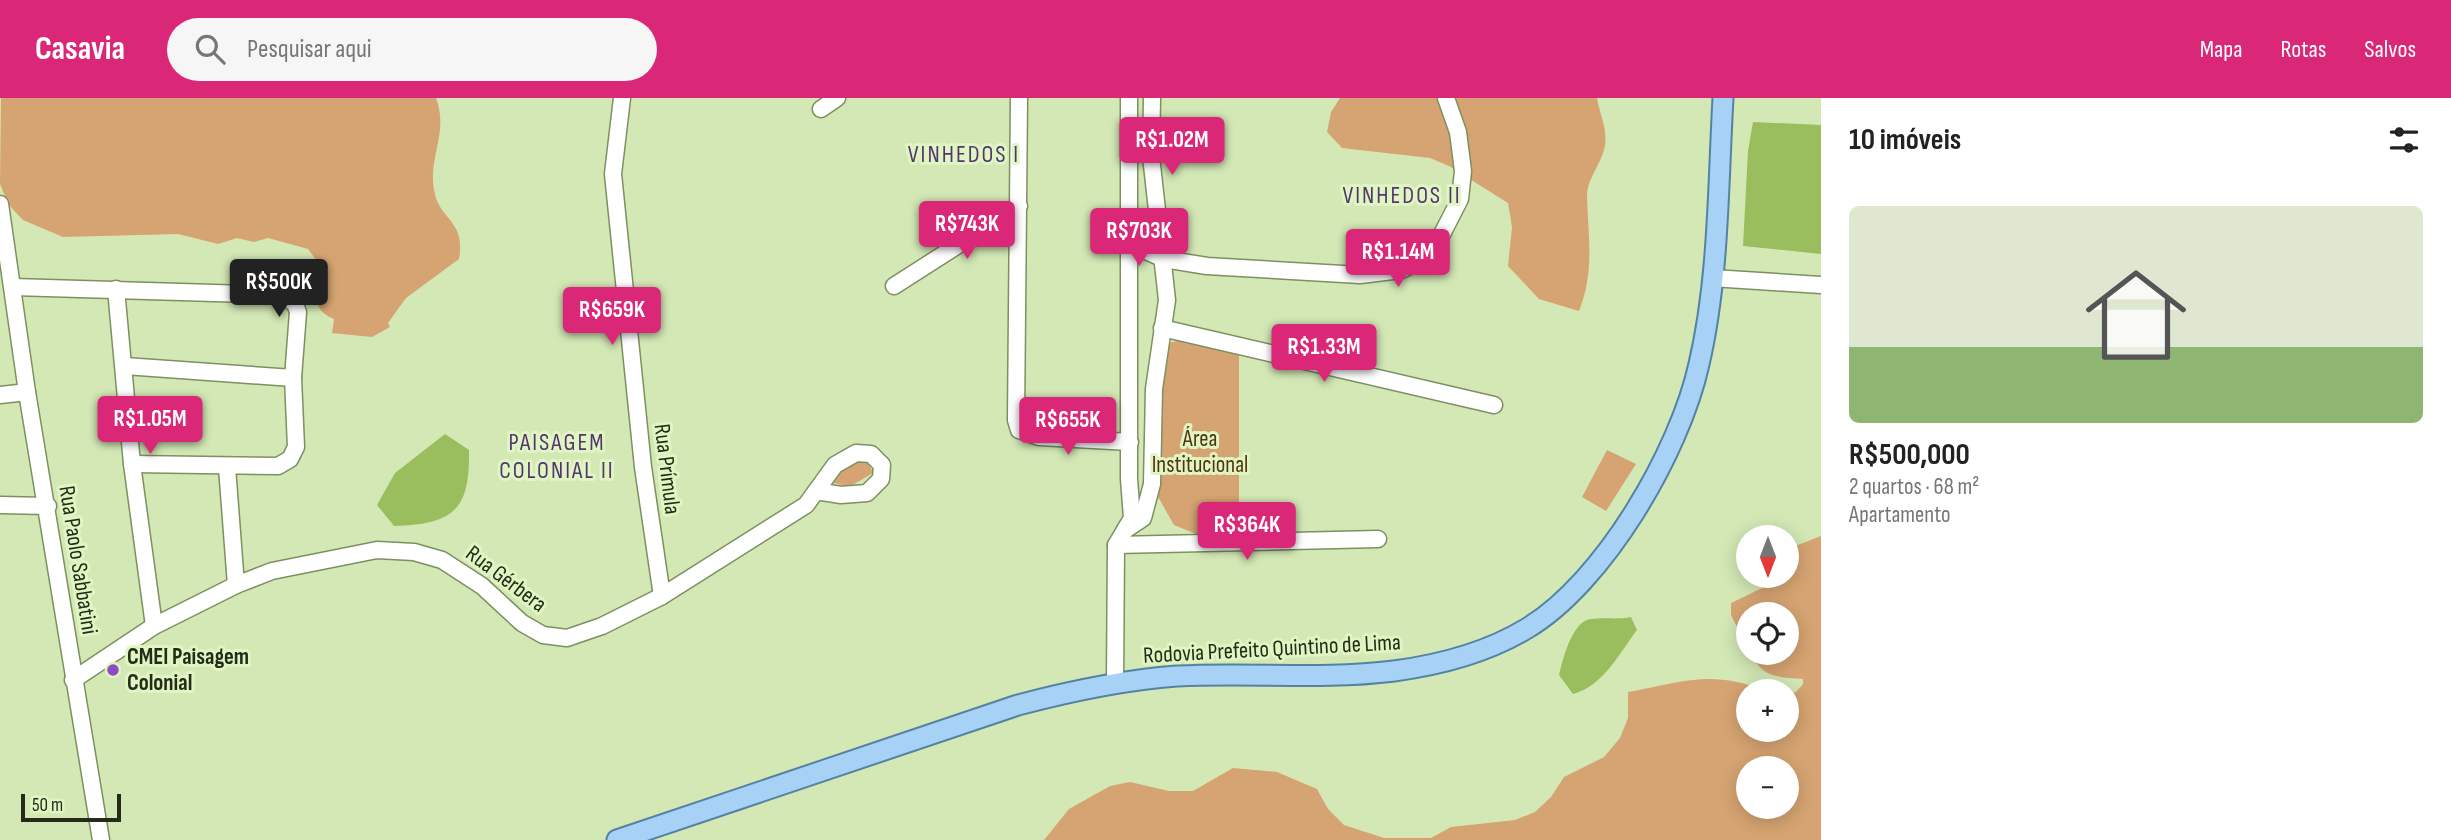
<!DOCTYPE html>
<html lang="pt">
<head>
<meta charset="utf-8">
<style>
	body { margin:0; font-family:"Sofia Sans Condensed",sans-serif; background:#f6f6f6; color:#222; height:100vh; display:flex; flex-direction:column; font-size:26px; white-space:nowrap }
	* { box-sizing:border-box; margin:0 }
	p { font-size:23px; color:#767676 }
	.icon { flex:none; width:38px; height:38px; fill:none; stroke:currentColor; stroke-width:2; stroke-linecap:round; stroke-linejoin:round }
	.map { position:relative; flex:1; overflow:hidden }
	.side { display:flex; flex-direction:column; background:#fff; width:630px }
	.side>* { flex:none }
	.needle { width:46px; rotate:180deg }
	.fabs { position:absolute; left:1736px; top:427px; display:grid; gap:14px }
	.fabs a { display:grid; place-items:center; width:63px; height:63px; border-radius:50%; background:#fff; box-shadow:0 4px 18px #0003; font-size:35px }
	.scale { position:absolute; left:21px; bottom:18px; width:100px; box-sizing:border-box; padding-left:7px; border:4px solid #242b18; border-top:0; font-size:19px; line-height:24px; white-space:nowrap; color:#242b18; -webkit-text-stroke:5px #e0f6c2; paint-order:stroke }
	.price { position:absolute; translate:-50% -60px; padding:0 16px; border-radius:7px; background:#db2777; color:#fff; font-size:23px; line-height:46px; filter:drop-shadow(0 2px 4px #0008) }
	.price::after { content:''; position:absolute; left:50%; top:42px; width:21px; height:16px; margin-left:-10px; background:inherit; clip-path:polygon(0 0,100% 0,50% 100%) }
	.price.current { background:#222; color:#fff }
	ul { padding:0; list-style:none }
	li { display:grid; align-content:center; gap:14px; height:371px; padding:0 28px }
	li+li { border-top:2px solid #e0e0e0 }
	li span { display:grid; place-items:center; height:217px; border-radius:10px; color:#555 }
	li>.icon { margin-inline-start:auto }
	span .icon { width:126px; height:126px; fill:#fffc; stroke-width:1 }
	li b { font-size:30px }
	h2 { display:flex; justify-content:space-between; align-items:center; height:84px; padding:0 28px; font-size:30px }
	header { display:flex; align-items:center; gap:42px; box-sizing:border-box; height:98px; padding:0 35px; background:#db2777; color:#fff }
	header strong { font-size:33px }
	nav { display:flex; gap:38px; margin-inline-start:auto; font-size:24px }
	.search { width:490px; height:63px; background:#f6f6f6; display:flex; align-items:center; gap:18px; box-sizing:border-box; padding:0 24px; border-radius:38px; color:#767676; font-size:26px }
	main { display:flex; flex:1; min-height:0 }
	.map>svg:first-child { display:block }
	.green { fill:#d6a472; fill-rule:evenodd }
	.water { fill:#9abe5d }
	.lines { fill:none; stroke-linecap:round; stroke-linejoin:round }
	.minor-casing { stroke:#7d9060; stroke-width:19 }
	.major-casing { stroke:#5383a3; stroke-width:23 }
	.minor { stroke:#fff; stroke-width:16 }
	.major { stroke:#a7d1f5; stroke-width:19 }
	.poi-dot { fill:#8c4dc3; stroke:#e0f6c2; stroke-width:2.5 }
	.labels { text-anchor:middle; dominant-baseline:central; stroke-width:6; stroke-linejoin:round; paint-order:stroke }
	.park-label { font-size:23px; fill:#523311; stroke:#e0f6c2 }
	.street-label { font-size:23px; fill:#242b18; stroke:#e0f6c2 }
	.poi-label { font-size:23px; font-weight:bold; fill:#242b18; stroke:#e0f6c2; text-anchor:start }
	.neighbourhood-label { font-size:24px; letter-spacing:2px; fill:#533570; stroke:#e0f6c2 }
</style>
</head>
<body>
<header>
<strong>Casavia</strong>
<div class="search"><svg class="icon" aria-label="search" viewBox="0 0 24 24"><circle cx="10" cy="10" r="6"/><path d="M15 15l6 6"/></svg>Pesquisar aqui</div>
<nav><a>Mapa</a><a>Rotas</a><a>Salvos</a></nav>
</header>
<main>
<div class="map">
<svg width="1821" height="742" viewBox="0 0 1821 742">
	<rect width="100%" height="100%" fill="#d3e8b5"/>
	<g class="green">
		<path d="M1 0H436C449 35 428 58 434 92 439 123 466 121 459 161L406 200 388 225 390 229 372 239 332 235 334 221C309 212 314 186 317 163L308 151 268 140 254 144 237 140 218 146 178 136 63 139 23 122 8 106 0 86Z"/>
		<path d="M1340 0H1597C1600 18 1609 33 1604 52 1600 67 1587 82 1587 97 1588 139 1595 173 1579 213L1539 201 1508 168 1512 129 1508 105 1449 68 1430 60 1342 50 1327 34 1331 14Z"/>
		<path d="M1182 242 1239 256V436H1196L1174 427 1157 397 1160 312 1168 245Z"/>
		<path d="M1607 352 1636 366 1606 413 1582 399Z"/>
		<path d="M853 362H867L873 375 849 389 831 384 837 372Z"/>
		<path d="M1821 438V742H1044L1069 711 1110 688 1130 684 1169 693H1193L1233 670 1277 674 1317 691 1328 711 1344 727 1384 740H1431L1451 729 1515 722 1535 714 1551 699 1564 679 1604 659 1620 640 1628 620V594C1684 584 1711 571 1766 593H1748V632H1787V596L1796 594 1803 586V581C1777 579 1763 580 1750 555H1787V516H1748V551L1731 517V505L1787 478 1794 468 1787 457 1798 447ZM1787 670V709H1748V670Z"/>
	</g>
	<g class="water">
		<path d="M1753 24 1821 27V156L1743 148 1748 53Z"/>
		<path d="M445 336 469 352C470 413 453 426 394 428L377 407 395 375Z"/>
		<path d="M1631 519 1637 532C1619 556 1603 588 1573 596L1559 577C1563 561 1572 523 1591 521 1605 519 1617 522 1631 519Z"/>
	</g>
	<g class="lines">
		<g class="minor-casing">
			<g id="minor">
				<path d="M622 0 613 76 643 369 662 498"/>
				<path d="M1019 0 1016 322 1019 332 1039 339 1130 344"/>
				<path d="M821 11 837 0"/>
				<path d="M0 106 27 294 101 742"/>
				<path d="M1128 145 1164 161 1207 168 1360 177 1401 172 1423 162 1440 140 1460 101 1463 73 1458 34 1446 0"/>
				<path d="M1712 180 1821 187"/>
				<path d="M894 188 1019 108"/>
				<path d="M13 189 282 197 295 206 298 214 293 280 296 349 290 361 278 368 132 366"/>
				<path d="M116 191 132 366 154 528"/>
				<path d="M1162 230 1494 307"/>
				<path d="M125 268 293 280"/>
				<path d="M0 297 27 294"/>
				<path d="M227 369 236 487"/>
				<path d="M0 407 48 408"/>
				<path d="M1125 432 1143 420 1152 386 1154 291 1167 202 1151 58 1152 0"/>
				<path d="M1116 447 1378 441"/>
				<path d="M73 582 154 528 236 487 272 473 377 452 414 454 442 462 482 488 522 525 543 537 567 540 602 528 662 498 806 407 835 367 856 355 871 356 882 367 881 381 867 395 841 397 816 393"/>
				<path d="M1115 584 1116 447 1132 420 1129 381V0"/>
			</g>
		</g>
		<g class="major-casing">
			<path id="major" d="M617 742 1018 607C1071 593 1122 582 1177 578 1249 574 1322 582 1394 573 1439 567 1486 555 1526 531 1604 485 1680 353 1699 266 1719 180 1718 88 1723 0"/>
		</g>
		<use href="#minor" class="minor"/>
		<use href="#major" class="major"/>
	</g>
	<circle class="poi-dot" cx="113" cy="572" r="7"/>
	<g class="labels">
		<g class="park-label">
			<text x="1200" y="341">Área<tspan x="1200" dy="26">Institucional</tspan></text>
		</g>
		<g class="street-label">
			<text transform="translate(667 371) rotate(83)">Rua Prímula</text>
			<text transform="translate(78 462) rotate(81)">Rua Paolo Sabbatini</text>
			<text transform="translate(506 481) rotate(37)">Rua Gérbera</text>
			<text transform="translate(1272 551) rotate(-3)">Rodovia Prefeito Quintino de Lima</text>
		</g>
		<g class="poi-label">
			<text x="127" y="559">CMEI Paisagem<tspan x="127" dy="26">Colonial</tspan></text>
		</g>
		<g class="neighbourhood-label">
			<text x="964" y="56">VINHEDOS I</text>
			<text x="1402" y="97">VINHEDOS II</text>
			<text x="557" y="344">PAISAGEM<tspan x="557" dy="28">COLONIAL II</tspan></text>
		</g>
	</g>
</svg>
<div class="fabs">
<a><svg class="needle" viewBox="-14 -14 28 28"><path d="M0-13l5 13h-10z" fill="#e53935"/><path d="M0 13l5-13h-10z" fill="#767676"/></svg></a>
<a><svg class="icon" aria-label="locate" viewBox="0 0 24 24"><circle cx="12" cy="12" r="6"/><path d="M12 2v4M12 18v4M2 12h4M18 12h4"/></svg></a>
<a>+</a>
<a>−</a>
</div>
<div class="scale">50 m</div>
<b class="price" style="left:1172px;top:79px">R$1.02M</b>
<b class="price" style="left:967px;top:163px">R$743K</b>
<b class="price" style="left:1139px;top:170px">R$703K</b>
<b class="price" style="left:1398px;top:191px">R$1.14M</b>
<b class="price current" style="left:279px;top:221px">R$500K</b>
<b class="price" style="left:612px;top:249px">R$659K</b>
<b class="price" style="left:1324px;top:286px">R$1.33M</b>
<b class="price" style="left:150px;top:358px">R$1.05M</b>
<b class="price" style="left:1068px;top:359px">R$655K</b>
<b class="price" style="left:1247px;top:464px">R$364K</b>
</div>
<section class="side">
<h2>10 imóveis<svg class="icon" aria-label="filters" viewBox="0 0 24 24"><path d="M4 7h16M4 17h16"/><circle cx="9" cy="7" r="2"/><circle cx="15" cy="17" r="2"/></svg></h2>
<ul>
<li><span style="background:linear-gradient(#dfe7d0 65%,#8fb573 0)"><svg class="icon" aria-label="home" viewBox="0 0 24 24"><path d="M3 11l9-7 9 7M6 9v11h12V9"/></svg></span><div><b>R$500,000</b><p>2 quartos · 68 m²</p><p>Apartamento</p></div></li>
</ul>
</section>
</main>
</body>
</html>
